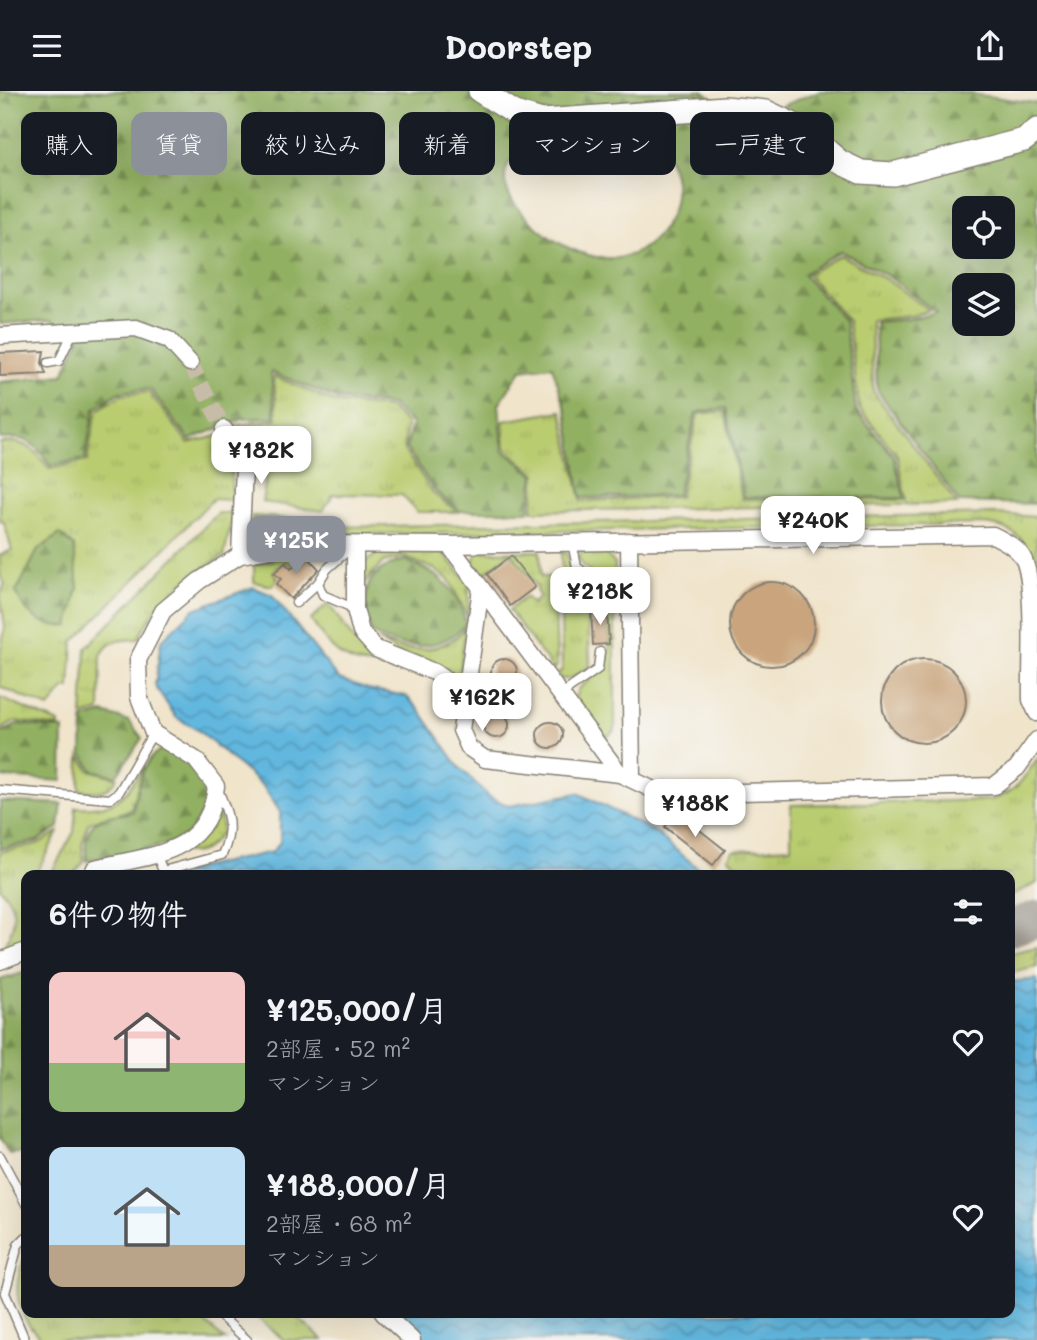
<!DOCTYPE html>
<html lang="ja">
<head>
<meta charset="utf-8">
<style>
	body { margin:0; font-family:Mali,"Klee One",sans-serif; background:#242831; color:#f1f3f6; height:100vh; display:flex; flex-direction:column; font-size:26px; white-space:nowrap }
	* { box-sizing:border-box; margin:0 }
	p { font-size:23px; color:#9ea1a6 }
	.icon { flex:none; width:38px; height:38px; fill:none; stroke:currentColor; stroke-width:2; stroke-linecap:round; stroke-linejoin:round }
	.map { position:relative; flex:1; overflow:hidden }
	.side { position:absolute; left:21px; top:779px; width:994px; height:448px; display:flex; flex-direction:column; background:#171b24; border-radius:14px; box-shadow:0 7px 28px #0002 }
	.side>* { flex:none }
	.banner { position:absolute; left:21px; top:21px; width:996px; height:63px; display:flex; gap:14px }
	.tools { position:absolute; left:952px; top:105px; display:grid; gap:14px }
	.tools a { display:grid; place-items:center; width:63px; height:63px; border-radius:14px; background:#171b24; box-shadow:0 7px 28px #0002; font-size:35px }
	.price { position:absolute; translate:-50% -60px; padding:0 16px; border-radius:14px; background:#fff; color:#222; font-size:23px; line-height:46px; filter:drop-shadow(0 2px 4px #0008) }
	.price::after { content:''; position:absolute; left:50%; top:42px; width:21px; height:16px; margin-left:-10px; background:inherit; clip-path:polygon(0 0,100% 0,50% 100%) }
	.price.selected { background:#8c9099; color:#fff }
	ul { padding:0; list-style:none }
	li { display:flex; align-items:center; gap:21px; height:175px; padding:0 28px }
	li span { display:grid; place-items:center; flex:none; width:196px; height:140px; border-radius:14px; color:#555 }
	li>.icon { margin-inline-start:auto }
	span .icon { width:84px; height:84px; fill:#fffc; stroke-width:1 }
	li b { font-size:30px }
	h2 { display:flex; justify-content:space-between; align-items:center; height:84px; padding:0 28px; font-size:30px }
	.chip { padding:0 24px; border-radius:14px; background:#171b24; box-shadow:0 7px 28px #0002; font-size:24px; line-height:63px }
	.chip.selected { background:#8c9099; color:#fff }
	header { display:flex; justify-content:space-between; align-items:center; height:91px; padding:0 28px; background:#171b24; font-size:32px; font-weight:800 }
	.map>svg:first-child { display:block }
	.grass { fill:url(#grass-tufts); stroke:#6a7446; stroke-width:2 }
	.forest { fill:url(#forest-firs); stroke:#57663f; stroke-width:2; fill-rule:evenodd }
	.water { fill:url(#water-waves); stroke:#3f6a7e; stroke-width:2 }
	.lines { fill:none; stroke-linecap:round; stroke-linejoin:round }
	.taxiway { stroke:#868074; stroke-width:37 }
	.building { fill:#c9a47c }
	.minor-tunnel { stroke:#c6bca8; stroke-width:16; stroke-dasharray:16 8; stroke-linecap:butt }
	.service-casing { stroke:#868074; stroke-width:11 }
	.minor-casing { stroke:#868074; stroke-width:19 }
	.secondary-casing { stroke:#868074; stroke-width:26 }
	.service { stroke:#fff; stroke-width:8 }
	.minor { stroke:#fff; stroke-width:16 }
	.secondary { stroke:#fff; stroke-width:23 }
</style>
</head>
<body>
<header><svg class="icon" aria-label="menu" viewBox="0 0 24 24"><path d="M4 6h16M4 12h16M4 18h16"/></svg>Doorstep<svg class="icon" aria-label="share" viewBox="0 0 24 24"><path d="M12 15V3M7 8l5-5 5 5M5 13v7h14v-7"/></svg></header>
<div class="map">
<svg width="1037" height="1249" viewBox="0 0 1037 1249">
	<defs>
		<pattern id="grass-tufts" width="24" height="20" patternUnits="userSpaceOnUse" patternTransform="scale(1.75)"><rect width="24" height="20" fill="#b9cc6f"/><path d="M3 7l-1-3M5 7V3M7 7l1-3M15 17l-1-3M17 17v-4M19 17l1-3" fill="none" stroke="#9eaf60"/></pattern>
		<pattern id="forest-firs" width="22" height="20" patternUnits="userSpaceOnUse" patternTransform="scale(1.75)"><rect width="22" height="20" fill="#92b062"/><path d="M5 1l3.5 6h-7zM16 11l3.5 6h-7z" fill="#768e50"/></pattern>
		<pattern id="water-waves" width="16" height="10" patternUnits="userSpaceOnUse" patternTransform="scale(1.75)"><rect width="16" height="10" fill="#62b7df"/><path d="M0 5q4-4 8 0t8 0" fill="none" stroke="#5094b4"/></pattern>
	</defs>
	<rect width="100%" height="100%" fill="#f6f6f2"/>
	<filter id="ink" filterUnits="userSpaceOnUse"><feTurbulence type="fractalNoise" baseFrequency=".0143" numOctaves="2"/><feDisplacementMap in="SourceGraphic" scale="14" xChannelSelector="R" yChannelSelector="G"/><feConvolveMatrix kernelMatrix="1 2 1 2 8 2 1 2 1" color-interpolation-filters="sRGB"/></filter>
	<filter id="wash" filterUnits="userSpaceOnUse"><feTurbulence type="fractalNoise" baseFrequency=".00686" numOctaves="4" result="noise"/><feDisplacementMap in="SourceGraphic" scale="28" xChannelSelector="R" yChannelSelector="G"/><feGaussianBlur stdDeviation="1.57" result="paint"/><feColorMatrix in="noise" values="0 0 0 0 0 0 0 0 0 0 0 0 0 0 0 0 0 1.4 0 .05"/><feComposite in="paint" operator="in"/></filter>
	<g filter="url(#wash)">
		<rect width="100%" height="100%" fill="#f0e4cb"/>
		<g class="grass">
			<path d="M840 164 886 188 929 219 911 225 871 229 873 300 957 413 532 420 536 383 505 357 503 330 562 320 581 410 679 406 698 323 725 320 742 408 906 409 897 364 859 317 848 230 807 183Z"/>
			<path d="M274 285 335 311 390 317 407 333 404 359 434 403 458 421H417L402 404 333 403 323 420 262 411 266 387 251 374 231 335 277 329Z"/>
			<path d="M149 301 188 352 218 345 231 376 232 409 213 408 73 551 70 597 64 598 49 617 0 596V563L5 536 0 504 5 493 0 485V464L12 459 4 432 0 430V352C25 348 35 358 49 378L87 370 96 320 121 304Z"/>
			<path d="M218 422 233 423 224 465C187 485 156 509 138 548 122 549 108 548 101 565L100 620 82 625 86 557Z"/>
			<path d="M998 423 1037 426V484C1032 453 1016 436 985 433L320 444 261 453 253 445 252 425 317 430 332 436Z"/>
			<path d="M582 459C598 459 606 459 615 474V639L608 645 601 642 575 606 579 597 607 576 610 555 605 494 582 474 578 466Z"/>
			<path d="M442 460 469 493 468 526 449 489 434 478 404 466 383 471 363 494 362 474 378 462Z"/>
			<path d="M540 460 541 486H554L557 575 553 578 509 519 526 506 532 513 540 506 536 500 538 497 511 462 482 484 472 471 478 461Z"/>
			<path d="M561 460 567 463 571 480 591 494 593 511 563 512Z"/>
			<path d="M303 461 291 475 285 470 273 481 278 488 272 495 254 491V474Z"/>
			<path d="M328 512 355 551 401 574C352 576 338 571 311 529Z"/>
			<path d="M588 518 590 574 571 588H561L557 583 562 579 561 522Z"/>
			<path d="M465 537 460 581 455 584 422 567 398 562 378 549C407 563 444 563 465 537Z"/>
			<path d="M0 607 59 632V636L16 630 0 639Z"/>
			<path d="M80 665 89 679 117 687C106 704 97 701 79 699Z"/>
			<path d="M1037 668V792L1010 805V784H749L728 766 733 759 791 756V714L991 709C1014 703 1024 688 1037 668Z"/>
			<path d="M144 674 131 718C116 726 102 724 88 733L82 754 84 771 72 784H50L74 741 76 716C117 718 123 708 144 674Z"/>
			<path d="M220 716 222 742C211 754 199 768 182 760L209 739Z"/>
			<path d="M58 741 35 784H26V800L20 813 26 824V850L0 861C16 836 21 820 0 797V761L37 753Z"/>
			<path d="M1037 856V876L1011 882 1010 862Z"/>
			<path d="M26 1163V1222H194L225 1249H43C15 1224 11 1196 26 1163Z"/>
			<path d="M252 1222H292L323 1249H284Z"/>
		</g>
		<g class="forest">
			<path d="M0 0H702L714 8 764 22 819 0H950L1037 12V413L959 411 877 299 875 231 910 228 936 221 888 185 840 160 803 183 845 230 856 319 894 365 904 407 744 406 726 317 696 322 677 404 581 407 567 321 552 275 521 279 499 313 503 359 534 384 529 420H460L436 401 406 357 412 332 391 314 338 308 271 281 275 327 242 328 189 349 150 298 120 301 94 318 85 368 50 375C36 353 28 344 0 348V291L63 284 80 247 51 229 0 233ZM577 37C599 37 632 34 650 48 690 78 680 136 639 160 603 180 553 154 528 128 474 75 525 49 577 37ZM964 117H1003V156H964ZM964 194H1003V233H964Z"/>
			<path d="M60 443 74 455 78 497 69 535C43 536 25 526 16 501L38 459Z"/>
			<path d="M405 469C441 484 454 493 466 532 443 561 402 560 371 542 361 505 362 479 405 469Z"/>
			<path d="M104 622 129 630 142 647 116 685 92 679 82 663 83 628Z"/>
			<path d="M18 633 63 638 62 690 0 686V643Z"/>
			<path d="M161 658C188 667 204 686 208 713L188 743 166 754 87 770C84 753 85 733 105 726 114 722 123 725 133 720 138 697 140 671 161 658Z"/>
			<path d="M0 710 62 713 59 736 37 750 0 758Z"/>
			<path d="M26 881V1061L9 1063 0 1047V889Z"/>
		</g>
		<g class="water">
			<path d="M253 496 272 504 339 588 368 598 406 605 420 619 459 676 488 705 509 715 578 702 654 740 706 784H165L272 761 280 751V721L263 695 199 640 176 626 155 595 161 550 194 518Z"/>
			<path d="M1037 888V1249H424L394 1222H1010V891Z"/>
		</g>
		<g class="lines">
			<path class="taxiway" d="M1010 837 1037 828"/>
		</g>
		<g id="blocks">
			<g class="building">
				<path d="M44 260 42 272 46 283 0 285V262Z"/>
				<path d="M306 464 319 478 291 508 276 493 281 488 274 482 285 472 291 478Z"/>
				<path d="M511 465 535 496 510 515 487 483Z"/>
				<circle cx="772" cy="533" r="42"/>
				<path d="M591 518H607L609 553 593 554Z"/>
				<circle cx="504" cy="581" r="13"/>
				<circle cx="924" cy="610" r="42"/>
				<circle cx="496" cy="634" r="13"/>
				<circle cx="550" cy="644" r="13"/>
				<path d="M677 721 725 759 713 774 665 736Z"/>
			</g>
		</g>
	</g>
	<g filter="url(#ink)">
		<use href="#blocks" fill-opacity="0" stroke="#868074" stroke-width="2"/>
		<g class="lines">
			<path class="minor-tunnel" d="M190 272 224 338"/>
			<g class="service-casing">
				<g id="service">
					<path d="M48 272 59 270 73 241"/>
					<path d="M572 451 577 476 596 491 599 500"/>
					<path d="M353 455 327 478 318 492 323 504 355 518"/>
					<path d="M296 512 318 492"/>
					<path d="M560 604 598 578 600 561"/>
					<path d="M0 699 110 708 119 701 153 642"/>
					<path d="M156 763 163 780 222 764C234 737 229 723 217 697"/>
					<path d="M0 1065 26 1113"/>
					<path d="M217 1222 247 1249"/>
					<path d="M25 1249 5 1202 18 1154 26 1146"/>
				</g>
			</g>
			<g class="minor-casing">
				<g id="minor">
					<path d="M0 245 136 237 169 249 190 272"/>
					<path d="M224 338 244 377 240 464"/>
					<path d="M629 450 632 688"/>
					<path d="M355 454V518L361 541 376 558 434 581 464 602"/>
					<path d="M449 454 620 683"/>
					<path d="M481 497 461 639 469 657 485 668 620 683 662 703 994 695 1017 677 1037 649"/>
					<path d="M92 784 95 777C151 764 209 764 216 695L196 669 153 642 139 606 138 569 163 520 199 490 240 464 307 453 449 454 993 444C1004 450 1016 455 1023 467 1036 491 1030 578 1031 609L1037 622"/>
					<path d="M0 870 26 860"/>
					<path d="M383 1222 412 1249"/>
				</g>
			</g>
			<g class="secondary-casing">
				<path id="secondary" d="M480 0 515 22 542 30 725 17 766 21 800 37 840 71 861 81 893 83 1024 49 1037 39"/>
			</g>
			<use href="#service" class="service"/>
			<use href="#minor" class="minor"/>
			<use href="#secondary" class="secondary"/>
		</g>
	</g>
</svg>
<div class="tools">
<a><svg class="icon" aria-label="locate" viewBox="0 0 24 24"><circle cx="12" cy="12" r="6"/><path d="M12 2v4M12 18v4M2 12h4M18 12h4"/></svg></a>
<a><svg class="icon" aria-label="layers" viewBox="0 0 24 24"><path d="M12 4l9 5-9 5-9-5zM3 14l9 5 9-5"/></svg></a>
</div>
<b class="price" style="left:261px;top:395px">¥182K</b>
<b class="price" style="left:813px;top:465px">¥240K</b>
<b class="price selected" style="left:296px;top:485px">¥125K</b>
<b class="price" style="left:600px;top:536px">¥218K</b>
<b class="price" style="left:482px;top:642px">¥162K</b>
<b class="price" style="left:695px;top:748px">¥188K</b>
<div class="banner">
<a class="chip">購入</a>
<a class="chip selected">賃貸</a>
<a class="chip">絞り込み</a>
<a class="chip">新着</a>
<a class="chip">マンション</a>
<a class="chip">一戸建て</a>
</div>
<section class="side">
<h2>6件の物件<svg class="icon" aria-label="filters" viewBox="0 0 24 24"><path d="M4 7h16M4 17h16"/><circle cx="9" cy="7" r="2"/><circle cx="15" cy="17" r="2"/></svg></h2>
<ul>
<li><span style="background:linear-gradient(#f6c9c9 65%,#8fb573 0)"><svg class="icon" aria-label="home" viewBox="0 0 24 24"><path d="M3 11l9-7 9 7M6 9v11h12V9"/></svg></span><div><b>¥125,000/月</b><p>2部屋 · 52 m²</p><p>マンション</p></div><svg class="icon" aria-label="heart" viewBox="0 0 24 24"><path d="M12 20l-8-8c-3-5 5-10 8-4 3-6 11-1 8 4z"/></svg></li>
<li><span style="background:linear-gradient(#bfe0f5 70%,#b9a48a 0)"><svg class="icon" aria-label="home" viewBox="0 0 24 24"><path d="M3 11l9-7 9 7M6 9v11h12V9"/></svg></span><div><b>¥188,000/月</b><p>2部屋 · 68 m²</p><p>マンション</p></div><svg class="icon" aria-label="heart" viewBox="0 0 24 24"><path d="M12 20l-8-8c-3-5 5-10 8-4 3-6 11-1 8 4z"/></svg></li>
</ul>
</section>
</div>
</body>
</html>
